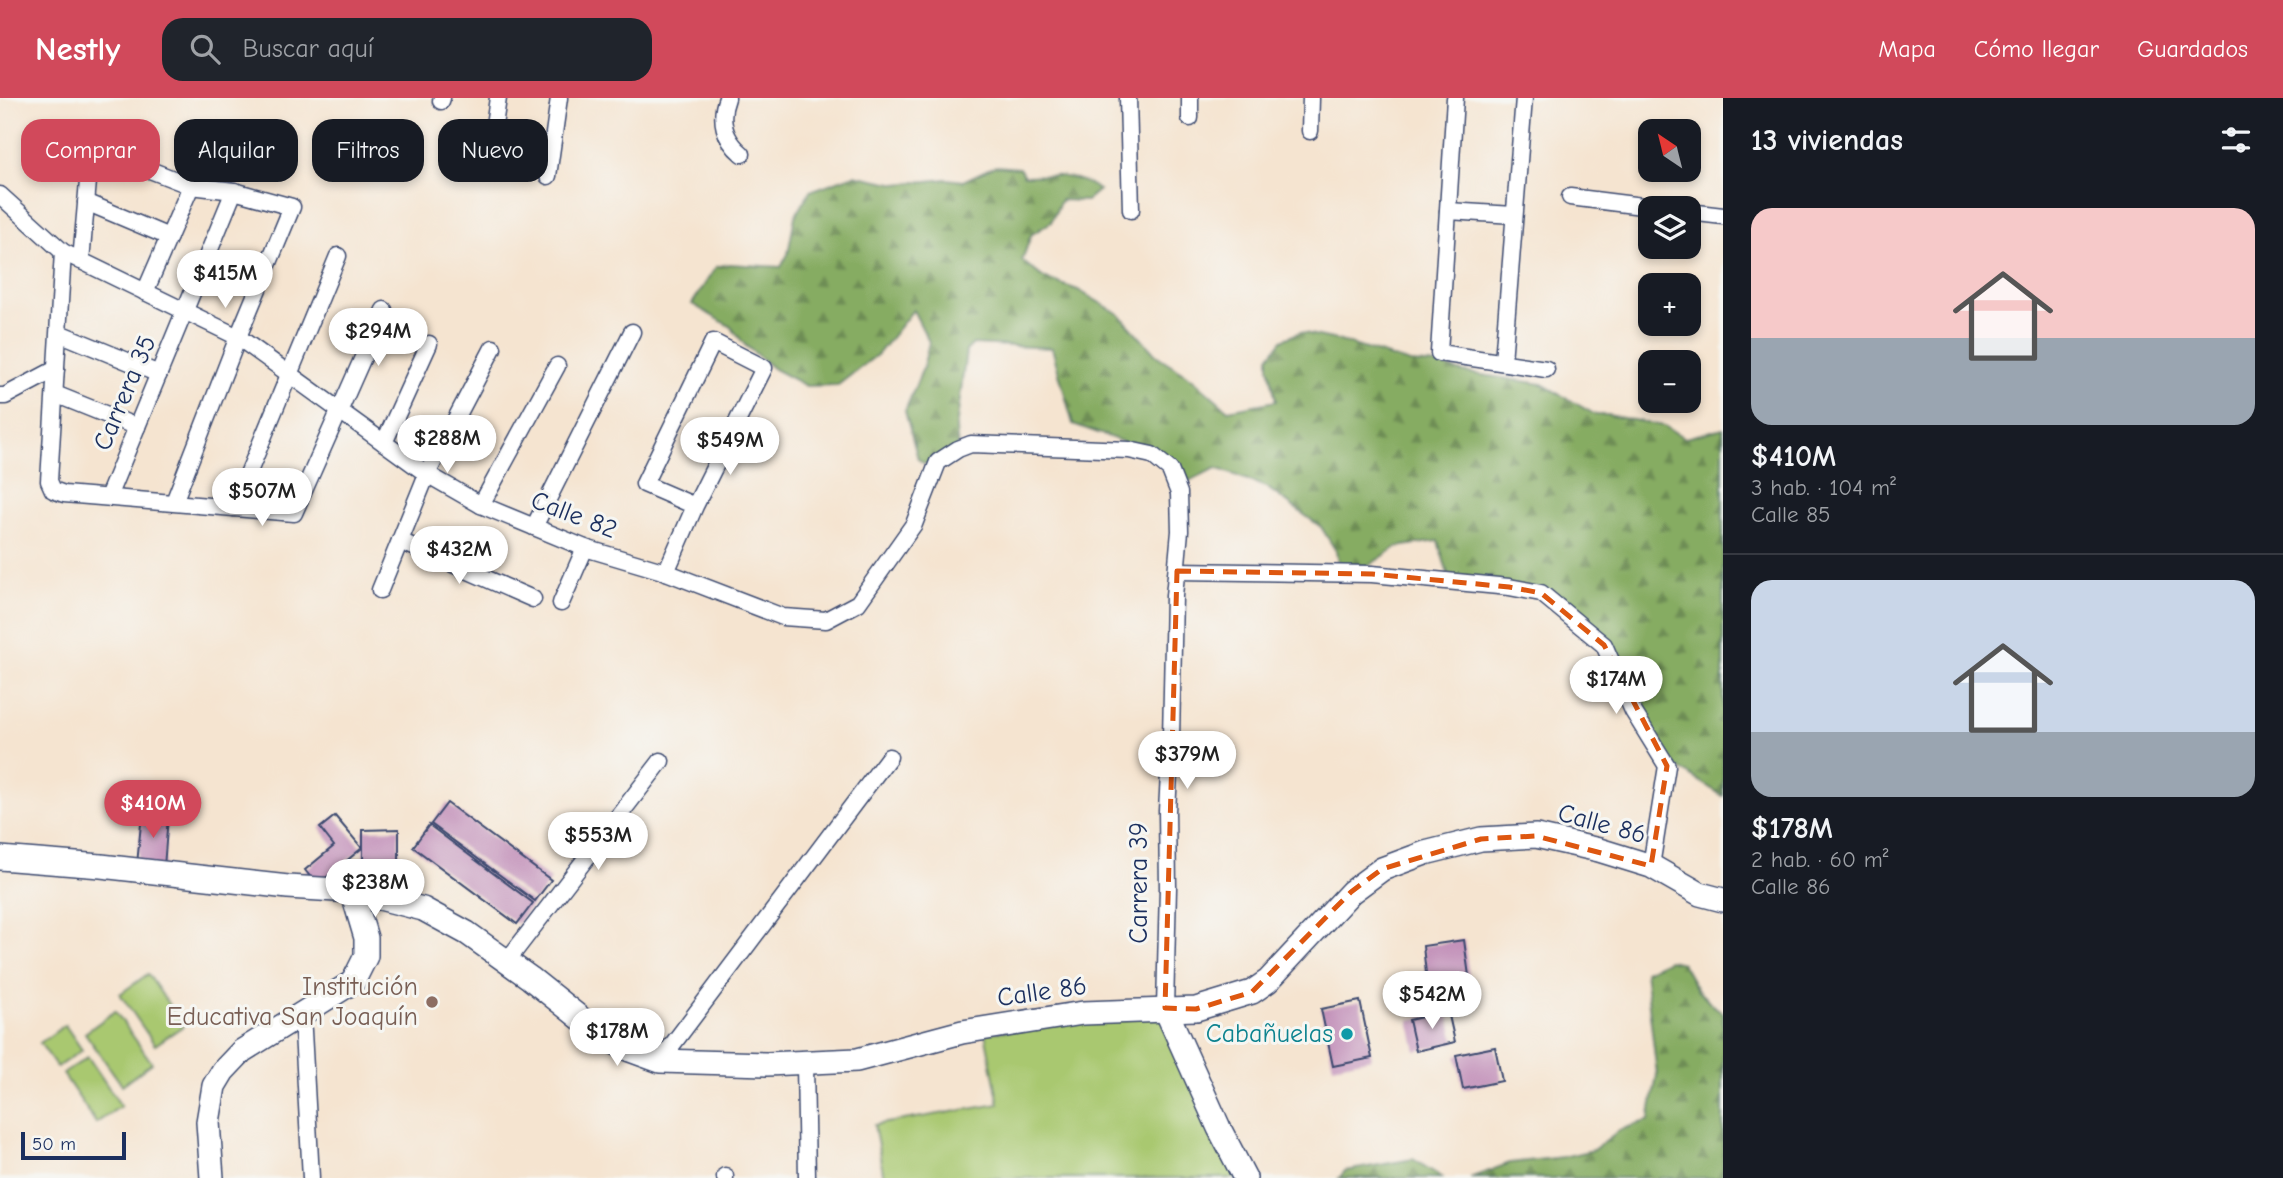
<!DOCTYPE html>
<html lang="es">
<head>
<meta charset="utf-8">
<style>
	body { margin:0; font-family:"Comic Neue",sans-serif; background:#20242c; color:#f1f3f6; height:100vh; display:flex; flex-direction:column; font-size:26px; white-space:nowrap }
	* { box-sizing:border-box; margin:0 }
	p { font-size:23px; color:#9ea1a6 }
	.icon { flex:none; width:38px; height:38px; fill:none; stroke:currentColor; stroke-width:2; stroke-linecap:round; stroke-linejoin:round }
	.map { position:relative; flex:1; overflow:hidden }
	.side { display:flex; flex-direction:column; background:#171b24; width:560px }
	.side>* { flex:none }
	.hud { position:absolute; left:21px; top:21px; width:665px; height:63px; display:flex; gap:14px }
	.needle { width:46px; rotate:325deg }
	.buttons { position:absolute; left:1638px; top:21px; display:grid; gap:14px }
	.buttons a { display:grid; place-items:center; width:63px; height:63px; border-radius:14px; background:#171b24; box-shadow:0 4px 10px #0003; font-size:35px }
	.scale { position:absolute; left:21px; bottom:18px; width:105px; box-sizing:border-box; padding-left:7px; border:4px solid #1b2f5e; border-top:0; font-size:19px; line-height:24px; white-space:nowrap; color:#1b2f5e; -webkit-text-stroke:5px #f6f6f2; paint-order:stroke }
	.price { position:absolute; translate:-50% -60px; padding:0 16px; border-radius:24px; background:#fff; color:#222; font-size:23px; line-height:46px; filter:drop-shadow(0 2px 4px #0008) }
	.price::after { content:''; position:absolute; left:50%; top:42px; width:21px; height:16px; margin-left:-10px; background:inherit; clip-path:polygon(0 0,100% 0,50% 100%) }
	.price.current { background:#d1495b; color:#fff }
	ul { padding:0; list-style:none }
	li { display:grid; align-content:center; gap:14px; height:371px; padding:0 28px }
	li+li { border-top:2px solid #363941 }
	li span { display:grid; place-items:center; height:217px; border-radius:21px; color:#555 }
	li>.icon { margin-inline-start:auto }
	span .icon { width:126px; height:126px; fill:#fffc; stroke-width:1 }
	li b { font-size:30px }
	h2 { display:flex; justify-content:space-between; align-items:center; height:84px; padding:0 28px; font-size:30px }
	.tag { padding:0 24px; border-radius:21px; background:#171b24; box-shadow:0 4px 10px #0003; font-size:24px; line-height:63px }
	.tag.current { background:#d1495b; color:#fff }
	header { display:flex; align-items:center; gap:42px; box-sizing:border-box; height:98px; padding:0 35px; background:#d1495b; color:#fff }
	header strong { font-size:33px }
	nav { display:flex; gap:38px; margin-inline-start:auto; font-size:24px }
	.search { width:490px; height:63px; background:#20242c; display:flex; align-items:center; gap:18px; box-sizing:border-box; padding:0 24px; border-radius:21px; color:#9ea1a6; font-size:26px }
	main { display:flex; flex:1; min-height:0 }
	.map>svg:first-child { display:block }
	.green { fill:#a9c870; stroke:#627c67; stroke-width:2 }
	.forest { fill:url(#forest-firs); stroke:#506e60; stroke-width:2 }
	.building { fill:#c392ba }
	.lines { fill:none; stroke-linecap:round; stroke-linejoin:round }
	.minor-casing { stroke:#3c4a6f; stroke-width:19 }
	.secondary-casing { stroke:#3c4a6f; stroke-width:26 }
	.minor { stroke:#fff; stroke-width:16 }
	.secondary { stroke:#fff; stroke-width:23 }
	.marked { fill:none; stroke:#de5710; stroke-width:5; stroke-dasharray:14 9; stroke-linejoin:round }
	.education-dot { fill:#8d6e63; stroke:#f6f6f2; stroke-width:2.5 }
	.culture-dot { fill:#0f9aa8; stroke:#f6f6f2; stroke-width:2.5 }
	.labels { text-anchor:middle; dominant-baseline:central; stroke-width:6; stroke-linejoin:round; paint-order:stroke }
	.street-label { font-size:26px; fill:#1b2f5e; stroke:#f6f6f2 }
	.education-label { font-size:26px; fill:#785e54; stroke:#f6f6f2; text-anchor:end }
	.culture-label { font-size:26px; fill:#0d838f; stroke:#f6f6f2; text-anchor:end }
</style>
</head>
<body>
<header>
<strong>Nestly</strong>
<div class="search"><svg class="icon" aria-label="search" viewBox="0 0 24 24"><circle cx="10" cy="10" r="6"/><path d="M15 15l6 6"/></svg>Buscar aquí</div>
<nav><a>Mapa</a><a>Cómo llegar</a><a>Guardados</a></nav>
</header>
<main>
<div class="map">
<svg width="1723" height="1080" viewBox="0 0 1723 1080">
	<defs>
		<pattern id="forest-firs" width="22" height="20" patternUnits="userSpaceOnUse" patternTransform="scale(1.75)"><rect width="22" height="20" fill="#86ac62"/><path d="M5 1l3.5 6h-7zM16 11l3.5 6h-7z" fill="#6d8c54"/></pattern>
	</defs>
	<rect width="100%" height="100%" fill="#f6f6f2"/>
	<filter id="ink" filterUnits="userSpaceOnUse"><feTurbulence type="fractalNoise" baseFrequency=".0143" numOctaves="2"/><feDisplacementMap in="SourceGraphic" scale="14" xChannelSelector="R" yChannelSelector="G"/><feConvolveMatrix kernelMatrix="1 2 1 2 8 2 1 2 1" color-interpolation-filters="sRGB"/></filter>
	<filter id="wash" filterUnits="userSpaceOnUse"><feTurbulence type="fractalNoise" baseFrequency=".00686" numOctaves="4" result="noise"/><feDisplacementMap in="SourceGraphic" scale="28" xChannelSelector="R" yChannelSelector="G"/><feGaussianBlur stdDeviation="1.57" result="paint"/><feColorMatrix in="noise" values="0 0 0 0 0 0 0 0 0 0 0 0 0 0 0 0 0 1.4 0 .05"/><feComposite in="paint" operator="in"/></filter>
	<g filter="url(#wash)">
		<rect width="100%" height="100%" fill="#f5e4d0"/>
		<g class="green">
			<path d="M148 876 183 928 155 947 120 896Z"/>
			<path d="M115 913 152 965 122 987 85 935Z"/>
			<path d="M1165 915 1245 1080H884L874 1027 999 1006 985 935Z"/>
			<path d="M65 927 82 952 57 969 40 945Z"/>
			<path d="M88 959 121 1008 96 1025 63 976Z"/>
		</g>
		<g class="forest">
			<path d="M995 68 1019 70 1024 78C1052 77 1077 76 1099 92L1086 103 1061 102 1051 124 1031 137 1022 163 1044 180 1078 192 1119 216 1156 257 1193 281 1228 312 1276 303 1269 269V259L1282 242 1300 234 1337 242 1410 265 1440 267 1462 274 1542 286 1596 317H1608L1664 328 1685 340 1723 330V698L1674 667 1633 613 1604 547 1551 493 1450 483 1438 443 1397 449 1368 468 1338 466 1336 453 1321 429 1266 389 1216 370 1183 386 1165 359 1073 326 1052 250 973 246 966 253 956 331 958 351 925 366 918 361 905 313 923 270 929 244 913 212 878 256 838 287 806 288 774 271 745 247 731 229 692 206 716 169 729 166 781 169 788 156 795 118 810 93 854 77 897 86 947 81 963 83Z"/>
			<path d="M1669 862 1682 865 1698 893 1723 916V1080H1470L1510 1065 1563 1059 1593 1052 1620 1032 1649 1022 1657 977 1645 873Z"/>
			<path d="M1413 1061 1443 1080H1339L1345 1073Z"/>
		</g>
		<g id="blocks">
			<g class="building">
				<path d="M447 705 551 782 535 803 431 726Z"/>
				<path d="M142 716 168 718 164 769 137 766Z"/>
				<path d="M335 718 362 750 317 787 305 772 334 748 320 730Z"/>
				<path d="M429 727 533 805 517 826 413 749Z"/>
				<path d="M399 731V788L375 790 363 785V732Z"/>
				<path d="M1464 842 1469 878 1427 884 1423 848Z"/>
				<path d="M1360 903 1372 960 1333 968 1321 911Z"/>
				<path d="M1448 913 1455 944 1416 953 1409 922Z"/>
				<path d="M1495 949 1502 983 1463 991 1456 957Z"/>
			</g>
		</g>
	</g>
	<g filter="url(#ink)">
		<use href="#blocks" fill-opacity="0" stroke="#3c4a6f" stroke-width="2"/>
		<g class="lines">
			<g class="minor-casing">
				<g id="minor">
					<path d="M727 0C719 21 724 41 742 56"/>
					<path d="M1128 0 1131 112"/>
					<path d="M1455 0 1439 255 1546 271"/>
					<path d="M441 3 442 0"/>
					<path d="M1190 20V0"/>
					<path d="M1310 33 1311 0"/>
					<path d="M488 68 498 0"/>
					<path d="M548 78 559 0"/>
					<path d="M0 97 63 154 238 239 427 376 481 407 585 450 666 474 783 519 826 522 858 505 914 426 938 364 958 351 971 346 1129 352 1152 357 1170 372 1179 395 1180 433 1174 498 1171 640 1167 713 1168 790 1165 910"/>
					<path d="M1570 99 1658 110"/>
					<path d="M86 104 169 139"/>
					<path d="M1448 113 1514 117"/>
					<path d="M1689 114 1723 118"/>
					<path d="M63 154 49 383 53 392 64 396 294 415 384 212"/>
					<path d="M81 163 91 49 191 88 234 93 292 109 238 239 174 404"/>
					<path d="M145 194 191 88"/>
					<path d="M59 235 159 276"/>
					<path d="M1503 263 1524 0"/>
					<path d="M55 296 137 329"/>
					<path d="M0 298H5L56 271"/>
					<path d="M384 345 429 246"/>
					<path d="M108 399 234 93"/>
					<path d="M481 407 557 268"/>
					<path d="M234 410 338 158"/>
					<path d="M534 429 632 234"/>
					<path d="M400 443 533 501"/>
					<path d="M1177 473 1372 476 1509 489 1541 495 1604 547 1633 613 1667 668 1651 768"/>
					<path d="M666 474 695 408 764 270 713 244 644 386 695 408"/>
					<path d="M380 492 427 376 493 250"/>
					<path d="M561 505 585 450"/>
					<path d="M507 863 661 663"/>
					<path d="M302 915 311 1080"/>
					<path d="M660 963 889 659"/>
					<path d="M805 966 807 1080"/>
					<path d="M725 1078V1080"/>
				</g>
			</g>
			<g class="secondary-casing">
				<g id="secondary">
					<path d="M0 760 101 768 288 789 352 793 423 811 467 835 530 880 604 939 630 952 660 963 767 966 857 962 962 934 1083 915 1196 911 1252 894 1268 883 1351 794 1382 771 1425 755 1481 741 1536 738 1599 752 1651 768 1700 796 1723 802"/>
					<path d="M1165 910 1219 1030 1245 1080"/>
					<path d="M212 1080 208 1024 214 988 223 973 242 953 353 884 366 858V840L352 793"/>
				</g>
			</g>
			<use href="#minor" class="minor"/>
			<use href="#secondary" class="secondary"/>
		</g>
	</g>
	<path class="marked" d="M1177 473 1372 476 1509 489 1541 495 1604 547 1667 668 1651 768 1536 738 1481 741 1382 771 1351 794 1252 894 1196 911 1165 910Z"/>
	<circle class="education-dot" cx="432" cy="904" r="7"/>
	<circle class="culture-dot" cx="1347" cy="936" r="7"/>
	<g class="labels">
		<g class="street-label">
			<text transform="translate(125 295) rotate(-67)">Carrera 35</text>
			<text transform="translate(574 417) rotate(21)">Calle 82</text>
			<text transform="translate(1602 726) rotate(15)">Calle 86</text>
			<text transform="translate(1139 785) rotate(-90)">Carrera 39</text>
			<text transform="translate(1042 894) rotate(-8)">Calle 86</text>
		</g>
		<g class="education-label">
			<text x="418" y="889">Institución<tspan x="418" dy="30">Educativa San Joaquín</tspan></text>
		</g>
		<g class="culture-label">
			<text x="1333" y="936">Cabañuelas</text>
		</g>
	</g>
</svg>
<div class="buttons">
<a><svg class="needle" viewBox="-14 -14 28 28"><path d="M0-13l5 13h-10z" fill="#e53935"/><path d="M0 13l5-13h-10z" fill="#9ea1a6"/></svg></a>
<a><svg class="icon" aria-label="layers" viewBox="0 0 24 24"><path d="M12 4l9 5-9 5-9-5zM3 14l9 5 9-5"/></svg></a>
<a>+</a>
<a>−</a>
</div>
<div class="scale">50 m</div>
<b class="price" style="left:225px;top:212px">$415M</b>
<b class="price" style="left:378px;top:270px">$294M</b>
<b class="price" style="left:447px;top:377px">$288M</b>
<b class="price" style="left:730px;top:379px">$549M</b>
<b class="price" style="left:262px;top:430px">$507M</b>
<b class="price" style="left:459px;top:488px">$432M</b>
<b class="price" style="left:1616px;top:618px">$174M</b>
<b class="price" style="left:1187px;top:693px">$379M</b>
<b class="price current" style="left:153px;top:742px">$410M</b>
<b class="price" style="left:598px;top:774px">$553M</b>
<b class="price" style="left:375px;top:821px">$238M</b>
<b class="price" style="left:1432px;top:933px">$542M</b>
<b class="price" style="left:617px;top:970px">$178M</b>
<div class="hud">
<a class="tag current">Comprar</a>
<a class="tag">Alquilar</a>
<a class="tag">Filtros</a>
<a class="tag">Nuevo</a>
</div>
</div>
<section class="side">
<h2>13 viviendas<svg class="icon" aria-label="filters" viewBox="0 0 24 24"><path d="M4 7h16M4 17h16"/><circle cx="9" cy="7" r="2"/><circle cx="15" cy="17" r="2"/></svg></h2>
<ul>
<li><span style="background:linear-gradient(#f6c9c9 60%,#9aa5b1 0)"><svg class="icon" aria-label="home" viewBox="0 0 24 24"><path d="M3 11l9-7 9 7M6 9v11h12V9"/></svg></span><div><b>$410M</b><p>3 hab. · 104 m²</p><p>Calle 85</p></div></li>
<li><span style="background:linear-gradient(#c9d6e8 70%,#9aa5b1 0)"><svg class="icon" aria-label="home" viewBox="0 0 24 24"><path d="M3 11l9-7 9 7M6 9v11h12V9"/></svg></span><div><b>$178M</b><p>2 hab. · 60 m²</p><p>Calle 86</p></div></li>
</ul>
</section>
</main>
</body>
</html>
